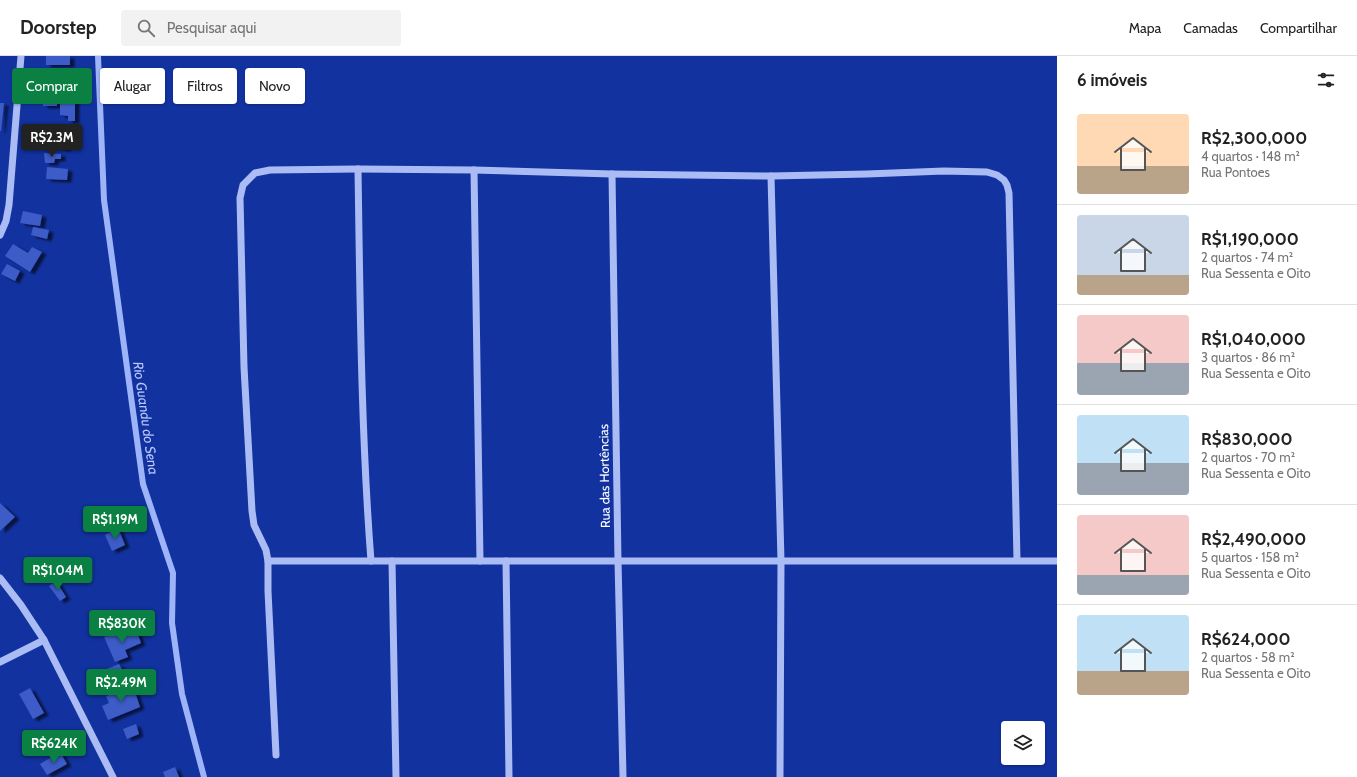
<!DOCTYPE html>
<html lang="pt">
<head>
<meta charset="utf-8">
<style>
	body { margin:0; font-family:Cabin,sans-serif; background:#f2f2f2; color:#222; height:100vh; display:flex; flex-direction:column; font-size:15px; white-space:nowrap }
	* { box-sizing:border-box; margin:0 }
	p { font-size:13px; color:#767676 }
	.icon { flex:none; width:22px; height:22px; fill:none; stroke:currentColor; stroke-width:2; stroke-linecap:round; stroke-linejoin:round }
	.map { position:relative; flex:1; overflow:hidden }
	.details { display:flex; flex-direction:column; background:#fff; width:300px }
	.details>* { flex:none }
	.guide { position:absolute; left:12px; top:12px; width:380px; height:36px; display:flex; gap:8px }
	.tools { position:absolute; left:1001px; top:665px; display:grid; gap:8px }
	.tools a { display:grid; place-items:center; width:44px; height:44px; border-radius:4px; background:#fff; box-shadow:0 1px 3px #0004; font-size:20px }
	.price { position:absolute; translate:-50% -34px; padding:0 9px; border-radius:4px; background:#0b8043; color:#fff; font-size:13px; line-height:26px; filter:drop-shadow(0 1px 2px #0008) }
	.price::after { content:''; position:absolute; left:50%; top:24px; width:12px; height:9px; margin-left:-6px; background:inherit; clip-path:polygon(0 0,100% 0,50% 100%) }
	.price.selected { background:#222; color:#fff }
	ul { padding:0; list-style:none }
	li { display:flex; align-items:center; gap:12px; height:100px; padding:0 20px }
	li+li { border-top:1px solid #e0e0e0 }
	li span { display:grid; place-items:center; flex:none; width:112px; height:80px; border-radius:4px; color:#555 }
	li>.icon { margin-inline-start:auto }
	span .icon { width:48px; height:48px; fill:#fffc; stroke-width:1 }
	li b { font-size:17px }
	h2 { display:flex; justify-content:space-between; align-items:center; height:48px; padding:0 20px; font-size:17px }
	.tag { padding:0 14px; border-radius:4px; background:#fff; box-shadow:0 1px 3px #0004; font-size:14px; line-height:36px }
	.tag.selected { background:#0b8043; color:#fff }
	header { display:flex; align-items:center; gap:24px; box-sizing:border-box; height:56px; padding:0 20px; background:#fff; border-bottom:1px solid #e0e0e0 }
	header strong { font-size:19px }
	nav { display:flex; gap:22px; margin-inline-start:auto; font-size:14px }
	.search { width:280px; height:36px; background:#f2f2f2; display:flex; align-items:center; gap:10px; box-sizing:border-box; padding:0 14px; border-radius:4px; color:#767676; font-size:15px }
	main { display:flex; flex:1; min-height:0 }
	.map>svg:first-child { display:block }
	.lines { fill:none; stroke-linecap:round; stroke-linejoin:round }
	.stream { stroke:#9db4f8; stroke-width:6 }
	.building { fill:#3c5bc7; filter:url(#shadow) }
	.minor { stroke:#abbcf5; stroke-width:7 }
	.labels { text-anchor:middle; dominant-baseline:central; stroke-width:4; stroke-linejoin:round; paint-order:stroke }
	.street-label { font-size:13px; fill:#fff; stroke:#1232a0 }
	.water-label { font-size:14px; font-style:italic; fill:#b8c8fb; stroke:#1232a0 }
</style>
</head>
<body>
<header>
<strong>Doorstep</strong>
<div class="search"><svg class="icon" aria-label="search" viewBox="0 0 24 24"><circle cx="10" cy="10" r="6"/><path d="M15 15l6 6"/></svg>Pesquisar aqui</div>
<nav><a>Mapa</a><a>Camadas</a><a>Compartilhar</a></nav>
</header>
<main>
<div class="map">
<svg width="1057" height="721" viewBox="0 0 1057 721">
	<defs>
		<filter id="shadow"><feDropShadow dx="4.5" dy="2.5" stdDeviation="1" flood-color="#0009"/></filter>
	</defs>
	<rect width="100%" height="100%" fill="#1232a0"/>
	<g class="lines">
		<path class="stream" d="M98 0 104 144 143 428 173 517 172 567 182 638 204 721"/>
	</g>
	<g class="building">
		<rect x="46" y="0" width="24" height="9"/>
		<path d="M49 20H71V27H65V34H49Z"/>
		<rect x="43" y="38" width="14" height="12"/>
		<path d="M60 38H75V65H68V60L60 59Z"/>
		<path d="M0 47H4L1 75H0Z"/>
		<path d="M60 68 69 70 66 93 36 87 39 72 58 75Z"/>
		<path d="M44 97 61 98V103H55L54 107H45Z"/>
		<path d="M47 111 68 113 67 124 46 123Z"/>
		<path d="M23 155 42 159 40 170 20 167Z"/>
		<path d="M33 171 49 174 47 183 31 179Z"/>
		<path d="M13 188 28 197 32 191 42 196 30 216 5 200Z"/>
		<path d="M7 208 20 215 15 225 1 218Z"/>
		<path d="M0 447 15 461 0 475Z"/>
		<path d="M118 472 125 489 112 495 105 479Z"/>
		<path d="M56 525 66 541 60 545 49 530Z"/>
		<path d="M136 574 141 587 125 594 128 601 115 606 104 581 117 576 120 581Z"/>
		<path d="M119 608 125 619 103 629 97 617Z"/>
		<path d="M133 630 140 651 108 664 102 650 109 647 106 640Z"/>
		<path d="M30 632 44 657 33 663 19 638Z"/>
		<path d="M136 668 139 678 127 683 123 673Z"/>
		<path d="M60 696 67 708 47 719 40 708Z"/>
		<path d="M175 711 179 721H165L163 716Z"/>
	</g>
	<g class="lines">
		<g class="minor">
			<path d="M358 113C360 243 361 375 371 505"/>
			<path d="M474 114 480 505"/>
			<path d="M612 118 618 505 623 721"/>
			<path d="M771 120 781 505 780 721"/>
			<path d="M0 179 6 165 9 149 21 0"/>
			<path d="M268 505H1057"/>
			<path d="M392 505 396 721"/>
			<path d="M506 505 509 721"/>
			<path d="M0 522 21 549 44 584 113 721"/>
			<path d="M0 606 44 584"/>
			<path d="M276 699 268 535V505L266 494 254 469 252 455 244 311 240 142 243 129 255 117 270 114 358 113 474 114 612 118 771 120 867 118 944 115 987 116 997 119 1004 124 1007 129 1009 137 1017 504"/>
		</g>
	</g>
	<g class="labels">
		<g class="street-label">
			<text transform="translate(604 420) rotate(-91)">Rua das Hortências</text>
		</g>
		<g class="water-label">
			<text transform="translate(146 362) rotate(82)">Rio Guandu do Sena</text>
		</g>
	</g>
</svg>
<div class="tools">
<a><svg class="icon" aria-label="layers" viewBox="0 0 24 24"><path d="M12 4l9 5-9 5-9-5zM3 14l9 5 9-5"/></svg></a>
</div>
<b class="price selected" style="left:52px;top:102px">R$2.3M</b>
<b class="price" style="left:115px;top:484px">R$1.19M</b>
<b class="price" style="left:58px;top:535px">R$1.04M</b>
<b class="price" style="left:122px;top:588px">R$830K</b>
<b class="price" style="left:121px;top:647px">R$2.49M</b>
<b class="price" style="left:54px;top:708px">R$624K</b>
<div class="guide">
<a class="tag selected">Comprar</a>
<a class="tag">Alugar</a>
<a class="tag">Filtros</a>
<a class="tag">Novo</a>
</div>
</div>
<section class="details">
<h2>6 imóveis<svg class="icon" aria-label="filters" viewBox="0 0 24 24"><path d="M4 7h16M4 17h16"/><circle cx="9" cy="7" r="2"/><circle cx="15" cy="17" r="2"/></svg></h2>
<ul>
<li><span style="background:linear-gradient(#ffd9b3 65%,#b9a48a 0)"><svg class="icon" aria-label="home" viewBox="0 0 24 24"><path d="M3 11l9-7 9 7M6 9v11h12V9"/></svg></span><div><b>R$2,300,000</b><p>4 quartos · 148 m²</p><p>Rua Pontoes</p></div></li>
<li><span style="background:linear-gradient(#c9d6e8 75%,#b9a48a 0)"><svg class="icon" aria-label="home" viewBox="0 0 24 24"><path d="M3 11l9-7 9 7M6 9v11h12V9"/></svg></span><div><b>R$1,190,000</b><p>2 quartos · 74 m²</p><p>Rua Sessenta e Oito</p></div></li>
<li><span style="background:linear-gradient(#f6c9c9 60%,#9aa5b1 0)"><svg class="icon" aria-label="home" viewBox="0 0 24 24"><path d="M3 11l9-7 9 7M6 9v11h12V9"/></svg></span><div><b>R$1,040,000</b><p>3 quartos · 86 m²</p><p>Rua Sessenta e Oito</p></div></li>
<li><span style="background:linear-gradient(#bfe0f5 60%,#9aa5b1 0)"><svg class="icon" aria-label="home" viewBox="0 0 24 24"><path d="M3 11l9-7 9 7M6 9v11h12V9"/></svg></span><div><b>R$830,000</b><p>2 quartos · 70 m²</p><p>Rua Sessenta e Oito</p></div></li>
<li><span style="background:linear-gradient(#f6c9c9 75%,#9aa5b1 0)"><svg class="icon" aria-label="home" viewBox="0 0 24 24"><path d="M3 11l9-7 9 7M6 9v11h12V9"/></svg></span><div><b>R$2,490,000</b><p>5 quartos · 158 m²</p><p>Rua Sessenta e Oito</p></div></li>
<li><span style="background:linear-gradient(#bfe0f5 70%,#b9a48a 0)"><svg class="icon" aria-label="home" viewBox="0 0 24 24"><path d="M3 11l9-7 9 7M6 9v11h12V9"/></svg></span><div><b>R$624,000</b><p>2 quartos · 58 m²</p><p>Rua Sessenta e Oito</p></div></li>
</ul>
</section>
</main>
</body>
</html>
